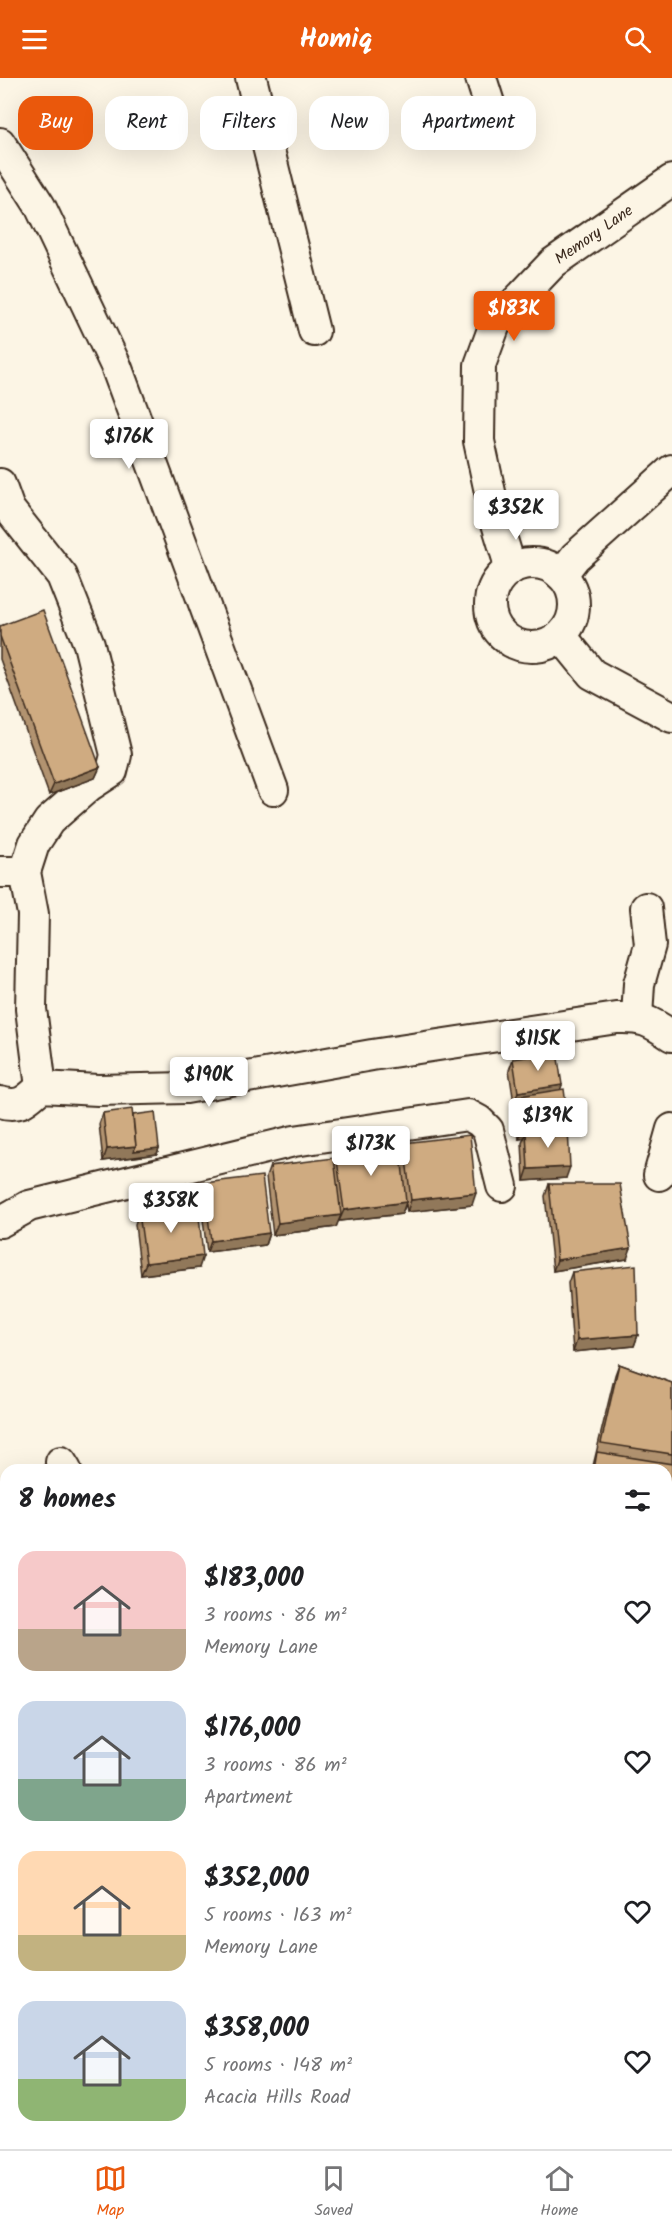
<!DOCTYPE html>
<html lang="en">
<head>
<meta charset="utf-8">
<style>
	body { margin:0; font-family:Kalam,sans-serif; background:#f6f6f6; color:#202124; height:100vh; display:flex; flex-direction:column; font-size:22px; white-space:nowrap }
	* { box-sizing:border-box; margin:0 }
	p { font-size:20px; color:#757577 }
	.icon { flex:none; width:33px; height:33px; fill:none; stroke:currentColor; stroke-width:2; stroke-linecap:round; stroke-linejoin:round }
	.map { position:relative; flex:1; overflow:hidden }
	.sheet { position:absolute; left:0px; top:1386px; width:672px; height:686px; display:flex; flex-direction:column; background:#fff; border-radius:18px 18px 0 0; box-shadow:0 6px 24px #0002 }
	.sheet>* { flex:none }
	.hud { position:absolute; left:18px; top:18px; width:636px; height:54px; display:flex; gap:12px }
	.price { position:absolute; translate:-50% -51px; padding:0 14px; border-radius:6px; background:#fff; color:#222; font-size:20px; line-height:39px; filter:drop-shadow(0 2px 3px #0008) }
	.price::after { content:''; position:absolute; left:50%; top:36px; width:18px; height:14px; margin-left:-9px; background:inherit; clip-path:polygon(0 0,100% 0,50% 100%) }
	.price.on { background:#ea580c; color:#fff }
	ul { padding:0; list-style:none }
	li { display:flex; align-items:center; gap:18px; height:150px; padding:0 18px }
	li span { display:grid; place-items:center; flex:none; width:168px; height:120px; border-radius:18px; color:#555 }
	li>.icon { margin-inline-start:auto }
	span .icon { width:72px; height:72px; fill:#fffc; stroke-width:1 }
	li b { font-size:26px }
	h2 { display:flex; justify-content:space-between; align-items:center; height:72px; padding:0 18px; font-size:26px }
	.chip { padding:0 21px; border-radius:18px; background:#fff; box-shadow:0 6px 24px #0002; font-size:21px; line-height:54px }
	.chip.on { background:#ea580c; color:#fff }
	header { display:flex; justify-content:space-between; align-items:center; height:78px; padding:0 18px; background:#ea580c; color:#fff; font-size:27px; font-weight:800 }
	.dock { display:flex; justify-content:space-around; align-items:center; height:84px; border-top:2px solid #e0e0e0; background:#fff; font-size:16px; color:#757577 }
	.dock a { display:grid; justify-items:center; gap:3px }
	.dock .on { color:#ea580c }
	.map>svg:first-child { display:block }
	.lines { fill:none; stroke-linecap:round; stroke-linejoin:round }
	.minor-casing { stroke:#3b2a1e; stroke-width:34 }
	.minor { stroke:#fcf5e5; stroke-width:30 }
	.wall { fill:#b2936f; stroke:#3b2a1e; stroke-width:1.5 }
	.shaded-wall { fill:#91785a; stroke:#3b2a1e; stroke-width:1.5 }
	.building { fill:#cfab81; stroke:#3b2a1e; stroke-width:1.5 }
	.labels { text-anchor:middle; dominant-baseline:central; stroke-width:4.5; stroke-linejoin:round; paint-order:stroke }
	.street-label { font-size:16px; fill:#3b2a1e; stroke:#fcf5e5 }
</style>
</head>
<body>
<header><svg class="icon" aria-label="menu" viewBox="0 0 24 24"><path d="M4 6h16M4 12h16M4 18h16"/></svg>Homiq<svg class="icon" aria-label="search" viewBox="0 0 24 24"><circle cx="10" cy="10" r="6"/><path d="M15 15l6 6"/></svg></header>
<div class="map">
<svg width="672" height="2071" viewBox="0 0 672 2071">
	<rect width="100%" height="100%" fill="#fcf5e5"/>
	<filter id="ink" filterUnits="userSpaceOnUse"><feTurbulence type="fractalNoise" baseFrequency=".0167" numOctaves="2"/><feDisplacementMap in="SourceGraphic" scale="12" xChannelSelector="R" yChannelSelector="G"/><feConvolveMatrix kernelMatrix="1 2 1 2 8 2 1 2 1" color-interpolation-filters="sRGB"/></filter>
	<g filter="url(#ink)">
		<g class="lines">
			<g class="minor-casing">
				<g id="minor">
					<path d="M251 0 314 253"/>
					<path d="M481 0 494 41"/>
					<path d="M0 65 40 128 116 288 273 712"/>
					<path d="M0 406 9 431 62 498 89 566 116 677 112 693 89 708 49 743 34 766 25 794 33 836 31 931 41 1009"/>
					<circle cx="532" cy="527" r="42"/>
					<path d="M511 491 496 442 479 363 480 287 495 246 553 185 672 102"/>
					<path d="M561 497 575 479 672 392"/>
					<path d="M561 558 592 596 672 639"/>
					<path d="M0 794H25"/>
					<path d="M637 939 639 906 650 867 646 830"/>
					<path d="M0 1024C21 1030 26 1022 41 1009L98 1012 186 1010 372 977 617 940C643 939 650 943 672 958"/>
					<path d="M659 1097 672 1051"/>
					<path d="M0 1144 29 1128 294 1063 468 1037 479 1043 488 1052 502 1108"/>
					<path d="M61 1384 66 1392"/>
					<path d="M666 1523 672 1508"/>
					<path d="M666 2031 672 2034"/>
					<path d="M124 2071 128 2066"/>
				</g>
			</g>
			<use href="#minor" class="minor"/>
		</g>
		<g class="wall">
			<path d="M0 548 100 689 95 700 49 717 0 581Z"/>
			<path d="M513 981 560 1012 568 1043 565 1051 566 1100 524 1103 522 1065 524 1060 519 1061 515 1029 517 1025H514L509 992Z"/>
			<path d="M103 1035 133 1037 159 1070 157 1076 103 1083 99 1046Z"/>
			<path d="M404 1065 472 1127 407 1134 406 1126 402 1136 339 1143V1141L336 1149 273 1157 266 1099 270 1088 334 1081 336 1075 401 1074Z"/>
			<path d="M204 1105 269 1155 265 1167 207 1174 200 1117Z"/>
			<path d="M549 1106 627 1181 553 1193 545 1118Z"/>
			<path d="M139 1135 199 1190 141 1197 135 1146Z"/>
			<path d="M572 1194 638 1257 634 1268 573 1274 568 1205Z"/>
			<path d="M619 1286 672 1305V1473L666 1487V1392H592L615 1297Z"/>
			<path d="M672 1584V1653L666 1651V1599Z"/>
			<path d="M266 2066H340L338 2071H270Z"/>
		</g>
		<g class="shaded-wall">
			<path d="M100 689 95 700 49 717 54 706Z"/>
			<path d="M562 1007 558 1019 520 1018 517 1025H514L518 1014Z"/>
			<path d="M568 1043 564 1055 526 1054 524 1060 519 1061 524 1049Z"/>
			<path d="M136 1068 159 1070 157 1076 103 1083 107 1071Z"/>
			<path d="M570 1089 566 1100 524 1103 528 1091Z"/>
			<path d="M476 1115 472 1127 407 1134 411 1122Z"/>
			<path d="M406 1124 402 1136 339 1143 344 1132Z"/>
			<path d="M341 1137 336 1149 273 1157 278 1145Z"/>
			<path d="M269 1155 265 1167 207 1174 211 1163Z"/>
			<path d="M631 1170 627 1181 553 1193 557 1182Z"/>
			<path d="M203 1178 199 1190 141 1197 146 1185Z"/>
			<path d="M638 1257 634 1268 573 1274 577 1262Z"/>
			<path d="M337 2066H340L338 2071H330Z"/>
		</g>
		<g class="building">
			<path d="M43 532 100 689 54 706 0 558V548Z"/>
			<path d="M557 974 562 1007 518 1014 513 981Z"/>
			<path d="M564 1011 568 1043 524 1049 520 1018Z"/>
			<path d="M132 1031 136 1068 107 1071 103 1035Z"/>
			<path d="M155 1034 159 1070 134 1073 136 1068 133 1037Z"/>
			<path d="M568 1051 570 1089 528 1091 526 1054Z"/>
			<path d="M470 1057 476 1115 411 1122 404 1065Z"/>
			<path d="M400 1067 406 1124 344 1132 336 1075Z"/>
			<path d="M334 1080 341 1137 278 1145 270 1088Z"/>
			<path d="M262 1098 269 1155 211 1163 204 1105Z"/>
			<path d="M549 1106H620L631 1170 557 1182Z"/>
			<path d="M198 1128 203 1178 146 1185 139 1135Z"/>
			<path d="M636 1187 638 1257 577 1262 572 1194Z"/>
			<path d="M619 1286 672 1305V1376L601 1365Z"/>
			<path d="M597 1374 672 1386V1471L667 1484 666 1392H594Z"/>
			<path d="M672 1584V1640L666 1638V1599Z"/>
			<path d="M162 2066H167L176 2071H158Z"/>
			<path d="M284 2066H337L330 2071H288Z"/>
		</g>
	</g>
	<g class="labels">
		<g class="street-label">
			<text transform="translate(594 157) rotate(-35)">Memory Lane</text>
		</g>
	</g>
</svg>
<b class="price on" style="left:514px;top:264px">$183K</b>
<b class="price" style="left:129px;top:392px">$176K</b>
<b class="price" style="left:516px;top:463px">$352K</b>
<b class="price" style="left:538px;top:994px">$115K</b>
<b class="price" style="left:209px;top:1030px">$190K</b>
<b class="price" style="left:548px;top:1071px">$139K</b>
<b class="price" style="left:371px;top:1099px">$173K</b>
<b class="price" style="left:171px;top:1156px">$358K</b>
<div class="hud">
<a class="chip on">Buy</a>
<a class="chip">Rent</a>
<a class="chip">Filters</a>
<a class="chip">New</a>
<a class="chip">Apartment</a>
</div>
<section class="sheet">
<h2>8 homes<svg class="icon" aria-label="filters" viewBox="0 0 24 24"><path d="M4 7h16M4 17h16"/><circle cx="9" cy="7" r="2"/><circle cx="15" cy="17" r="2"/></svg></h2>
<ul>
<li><span style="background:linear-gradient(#f6c9c9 65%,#b9a48a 0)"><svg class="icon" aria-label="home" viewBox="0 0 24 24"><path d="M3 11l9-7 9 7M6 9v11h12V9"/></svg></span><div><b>$183,000</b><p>3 rooms · 86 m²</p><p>Memory Lane</p></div><svg class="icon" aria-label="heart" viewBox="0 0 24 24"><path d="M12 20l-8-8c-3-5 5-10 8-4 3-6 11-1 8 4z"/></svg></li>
<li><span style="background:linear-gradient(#c9d6e8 65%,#7fa58c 0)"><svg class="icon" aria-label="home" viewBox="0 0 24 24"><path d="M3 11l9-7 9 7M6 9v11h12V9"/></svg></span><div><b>$176,000</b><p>3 rooms · 86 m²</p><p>Apartment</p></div><svg class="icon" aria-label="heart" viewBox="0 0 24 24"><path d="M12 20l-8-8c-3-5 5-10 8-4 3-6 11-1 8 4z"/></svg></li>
<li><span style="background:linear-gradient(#ffd9b3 70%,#c2b280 0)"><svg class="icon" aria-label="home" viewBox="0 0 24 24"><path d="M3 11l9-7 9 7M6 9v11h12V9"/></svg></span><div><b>$352,000</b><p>5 rooms · 163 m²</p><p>Memory Lane</p></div><svg class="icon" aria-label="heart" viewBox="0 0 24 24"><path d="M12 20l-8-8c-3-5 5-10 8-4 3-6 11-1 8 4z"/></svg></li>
<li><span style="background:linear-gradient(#c9d6e8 65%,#8fb573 0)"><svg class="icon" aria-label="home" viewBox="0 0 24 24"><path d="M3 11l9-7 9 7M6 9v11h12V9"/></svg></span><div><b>$358,000</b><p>5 rooms · 148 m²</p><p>Acacia Hills Road</p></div><svg class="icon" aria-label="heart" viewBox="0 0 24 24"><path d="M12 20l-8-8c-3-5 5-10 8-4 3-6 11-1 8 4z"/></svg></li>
</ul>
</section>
</div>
<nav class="dock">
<a class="on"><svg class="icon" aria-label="map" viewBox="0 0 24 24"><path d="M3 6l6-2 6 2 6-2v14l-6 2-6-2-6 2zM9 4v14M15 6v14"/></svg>Map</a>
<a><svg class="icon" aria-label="saved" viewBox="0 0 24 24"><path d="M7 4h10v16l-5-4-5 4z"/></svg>Saved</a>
<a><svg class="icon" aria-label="home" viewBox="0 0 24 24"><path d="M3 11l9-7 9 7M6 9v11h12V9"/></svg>Home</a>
</nav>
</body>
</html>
